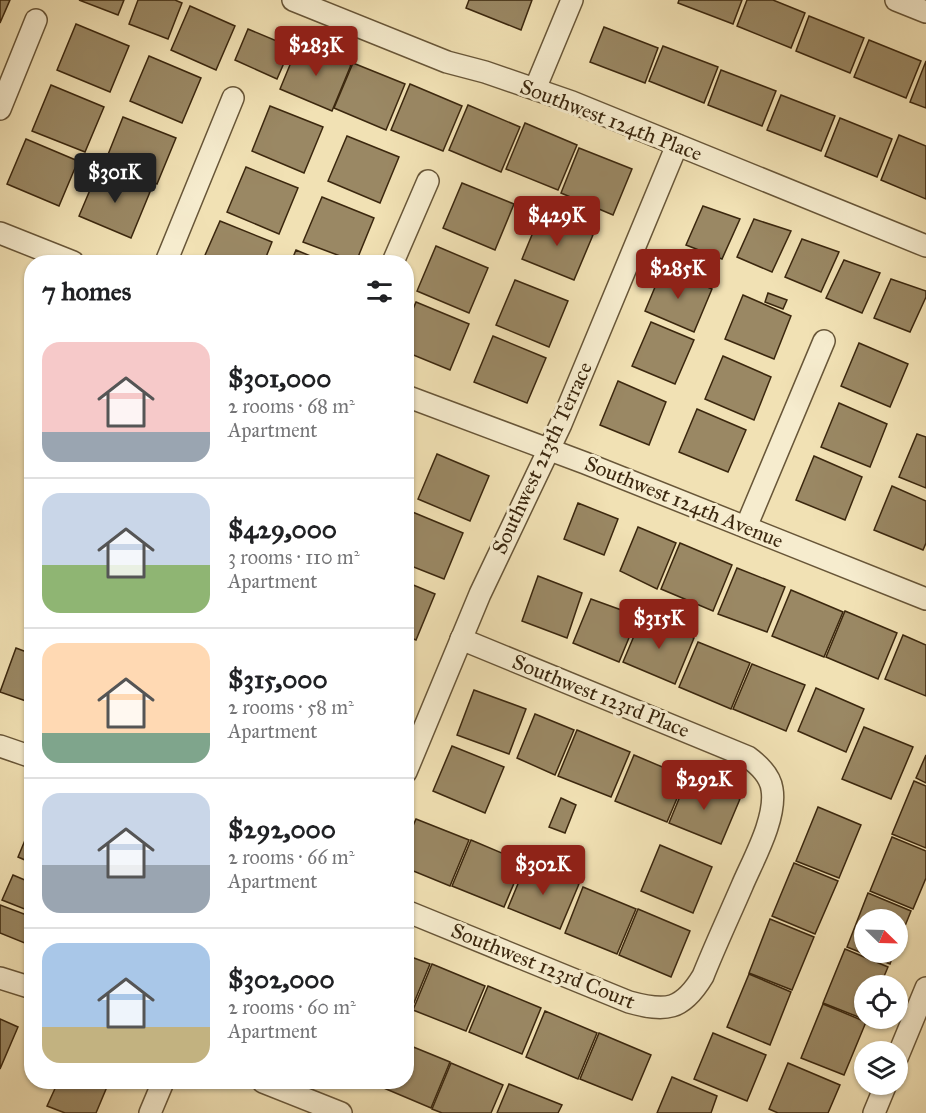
<!DOCTYPE html>
<html lang="en">
<head>
<meta charset="utf-8">
<style>
	body { margin:0; font-family:"IM FELL Great Primer",serif; background:#f6f6f6; color:#202124; height:100vh; display:flex; flex-direction:column; font-size:22px; white-space:nowrap }
	* { box-sizing:border-box; margin:0 }
	p { font-size:20px; color:#757577 }
	.icon { flex:none; width:33px; height:33px; fill:none; stroke:currentColor; stroke-width:2; stroke-linecap:round; stroke-linejoin:round }
	.map { position:relative; flex:1; overflow:hidden }
	.drawer { position:absolute; left:24px; top:255px; width:390px; height:834px; display:flex; flex-direction:column; background:#fff; border-radius:24px; box-shadow:0 2px 4px #0004 }
	.drawer>* { flex:none }
	.needle { width:39px; rotate:113deg }
	.tools { position:absolute; left:854px; top:909px; display:grid; gap:12px }
	.tools a { display:grid; place-items:center; width:54px; height:54px; border-radius:50%; background:#fff; box-shadow:0 2px 4px #0004; font-size:30px }
	.price { position:absolute; translate:-50% -51px; padding:0 14px; border-radius:6px; background:#8f2418; color:#fff; font-size:20px; line-height:39px; filter:drop-shadow(0 2px 3px #0008) }
	.price::after { content:''; position:absolute; left:50%; top:36px; width:18px; height:14px; margin-left:-9px; background:inherit; clip-path:polygon(0 0,100% 0,50% 100%) }
	.price.active { background:#222; color:#fff }
	ul { padding:0; list-style:none }
	li { display:flex; align-items:center; gap:18px; height:150px; padding:0 18px }
	li+li { border-top:2px solid #e0e0e0 }
	li span { display:grid; place-items:center; flex:none; width:168px; height:120px; border-radius:18px; color:#555 }
	li>.icon { margin-inline-start:auto }
	span .icon { width:72px; height:72px; fill:#fffc; stroke-width:1 }
	li b { font-size:26px }
	h2 { display:flex; justify-content:space-between; align-items:center; height:72px; padding:0 18px; font-size:26px }
	.map>svg:first-child { display:block }
	.building { fill:#9a8864; stroke:#3b270e; stroke-width:1.5 }
	.lines { fill:none; stroke-linecap:round; stroke-linejoin:round }
	.minor-casing { stroke:#685638; stroke-width:24 }
	.minor { stroke:#f6ecce; stroke-width:21 }
	.labels { text-anchor:middle; dominant-baseline:central; stroke-width:6; stroke-linejoin:round; paint-order:stroke }
	.street-label { font-size:21px; fill:#3b270e; stroke:#f6ecce }
</style>
</head>
<body>
<div class="map">
<svg width="926" height="1113" viewBox="0 0 926 1113">
	<rect width="100%" height="100%" fill="#f1e1b4"/>
	<filter id="stains"><feTurbulence type="fractalNoise" baseFrequency=".00333" numOctaves="4"/><feColorMatrix values="0 0 0 0 .2 0 0 0 0 .09 0 0 0 0 .02 0 0 0 .5 -.17"/></filter>
	<radialGradient id="worn" r=".72"><stop offset=".6" stop-color="#630" stop-opacity="0"/><stop offset="1" stop-color="#630" stop-opacity=".3"/></radialGradient>
	<g class="building">
		<path d="M0 0H10L0 23Z"/>
		<path d="M79 0H124L118 15Z"/>
		<path d="M138 0H175L182 3 168 39 129 24Z"/>
		<path d="M469 0H532L521 30 466 8Z"/>
		<path d="M679 0H742L733 24 678 3Z"/>
		<path d="M747 0H773L805 13 791 48 737 26Z"/>
		<path d="M190 6 235 26 216 70 171 50Z"/>
		<path d="M809 16 864 38 850 73 796 51Z"/>
		<path d="M76 24 129 46 110 92 57 70Z"/>
		<path d="M604 27 658 48 645 83 590 62Z"/>
		<path d="M248 29 291 47 277 79 235 60Z"/>
		<path d="M869 40 921 61 906 98 854 77Z"/>
		<path d="M299 43 351 65 332 111 280 89Z"/>
		<path d="M663 46 718 67 704 103 649 81Z"/>
		<path d="M149 56 201 78 182 123 130 101Z"/>
		<path d="M926 61V108L910 102Z"/>
		<path d="M353 63 405 84 386 130 334 108Z"/>
		<path d="M721 70 776 91 762 126 708 105Z"/>
		<path d="M410 84 462 106 443 151 391 130Z"/>
		<path d="M51 85 104 107 85 152 32 131Z"/>
		<path d="M781 95 835 116 821 151 767 130Z"/>
		<path d="M468 105 520 127 501 172 449 150Z"/>
		<path d="M270 106 323 127 304 173 252 151Z"/>
		<path d="M123 117 176 138 157 184 105 162Z"/>
		<path d="M840 118 892 139 877 177 825 156Z"/>
		<path d="M525 123 577 145 558 190 506 169Z"/>
		<path d="M899 135 926 146V199L881 180Z"/>
		<path d="M347 136 399 157 380 203 328 181Z"/>
		<path d="M26 139 78 161 59 206 7 184Z"/>
		<path d="M579 148 632 169 613 215 561 193Z"/>
		<path d="M246 167 298 188 279 234 227 212Z"/>
		<path d="M98 171 150 192 131 238 79 216Z"/>
		<path d="M462 183 514 204 495 250 443 228Z"/>
		<path d="M322 197 374 218 356 262 303 242Z"/>
		<path d="M703 206 740 219 722 259 686 245Z"/>
		<path d="M541 213 593 235 574 280 522 259Z"/>
		<path d="M754 219 791 231 772 272 737 257Z"/>
		<path d="M220 221 272 242 264 262H202Z"/>
		<path d="M802 239 839 252 821 292 785 277Z"/>
		<path d="M436 246 488 268 469 313 417 291Z"/>
		<path d="M296 250 325 262H291Z"/>
		<path d="M844 260 880 273 862 313 826 298Z"/>
		<path d="M663 268 712 289 694 332 645 311Z"/>
		<path d="M891 279 926 291V297L910 332 874 318Z"/>
		<path d="M515 280 568 301 549 347 496 325Z"/>
		<path d="M768 293 787 300 783 309 765 302Z"/>
		<path d="M743 295 791 316 774 359 725 339Z"/>
		<path d="M416 302 469 324 450 370 406 352V326Z"/>
		<path d="M651 322 694 340 675 384 632 366Z"/>
		<path d="M493 336 546 358 527 403 474 382Z"/>
		<path d="M859 343 908 364 890 407 841 386Z"/>
		<path d="M723 356 771 377 754 420 705 399Z"/>
		<path d="M618 381 666 402 649 445 600 425Z"/>
		<path d="M839 403 887 424 870 467 821 447Z"/>
		<path d="M697 409 746 430 728 472 679 452Z"/>
		<path d="M917 434 926 437V488L899 477Z"/>
		<path d="M437 454 489 476 470 521 418 499Z"/>
		<path d="M814 456 862 477 845 520 796 500Z"/>
		<path d="M892 486 926 501V543L923 550 874 530Z"/>
		<path d="M578 503 618 519 604 555 564 539Z"/>
		<path d="M410 511 463 533 444 579 406 564V520Z"/>
		<path d="M638 527 676 543 657 589 620 571Z"/>
		<path d="M680 543 732 565 713 611 661 589Z"/>
		<path d="M737 568 785 587 767 632 718 614Z"/>
		<path d="M538 576 582 593 567 638 522 621Z"/>
		<path d="M406 582 435 594 416 640 406 636Z"/>
		<path d="M791 590 843 612 824 657 772 636Z"/>
		<path d="M591 599 638 616 619 662 573 643Z"/>
		<path d="M845 611 897 633 878 679 826 657Z"/>
		<path d="M642 617 694 638 675 684 623 662Z"/>
		<path d="M903 635 926 645V696L885 679Z"/>
		<path d="M698 642 750 663 731 709 679 687Z"/>
		<path d="M16 648 32 654V686L26 701 0 692Z"/>
		<path d="M752 664 805 685 786 731 733 709Z"/>
		<path d="M816 688 864 709 846 752 798 731Z"/>
		<path d="M474 690 526 709 509 754 457 735Z"/>
		<path d="M535 714 574 730 555 775 517 758Z"/>
		<path d="M864 727 913 747 891 799 842 779Z"/>
		<path d="M577 730 630 752 611 797 558 776Z"/>
		<path d="M452 746 504 767 485 813 433 791Z"/>
		<path d="M634 755 686 777 667 822 615 801Z"/>
		<path d="M926 755V783L916 778Z"/>
		<path d="M688 777 740 799 721 844 669 823Z"/>
		<path d="M914 781 926 786V848L892 834Z"/>
		<path d="M561 798 576 805 565 833 549 827Z"/>
		<path d="M818 807 861 825 839 878 796 861Z"/>
		<path d="M416 819 469 840 450 886 406 868V842Z"/>
		<path d="M28 833 32 835V863L18 857Z"/>
		<path d="M892 837 926 851V878L913 909 870 891Z"/>
		<path d="M471 840 523 862 504 907 452 886Z"/>
		<path d="M660 845 712 867 693 913 641 891Z"/>
		<path d="M527 862 579 884 560 929 508 908Z"/>
		<path d="M794 863 838 881 815 934 772 916Z"/>
		<path d="M13 875 32 883V912L2 900Z"/>
		<path d="M583 887 636 909 617 954 565 933Z"/>
		<path d="M868 893 911 911 897 946V920H864V952H894L890 964 847 947Z"/>
		<path d="M0 905 32 917V946L0 933Z"/>
		<path d="M638 909 690 931 671 977 619 955Z"/>
		<path d="M770 919 814 937 792 990 749 973Z"/>
		<path d="M845 949 888 967 880 986H864V1018H867L866 1020 823 1003Z"/>
		<path d="M406 955 430 964 411 1010 406 1008Z"/>
		<path d="M432 964 485 986 466 1031 413 1010Z"/>
		<path d="M749 974 791 992 770 1045 727 1027Z"/>
		<path d="M488 986 541 1008 522 1054 469 1032Z"/>
		<path d="M823 1004 866 1022 844 1075 801 1058Z"/>
		<path d="M545 1011 597 1033 578 1079 526 1057Z"/>
		<path d="M0 1019 18 1027 0 1069Z"/>
		<path d="M599 1033 651 1055 632 1100 580 1079Z"/>
		<path d="M713 1033 766 1055 747 1101 694 1079Z"/>
		<path d="M406 1044 450 1062 431 1108 379 1086 380 1082H406Z"/>
		<path d="M451 1063 503 1085 491 1113H442L432 1109Z"/>
		<path d="M788 1063 840 1085 828 1113H778L769 1109Z"/>
		<path d="M672 1077 717 1096 711 1113H657Z"/>
		<path d="M58 1082H109L96 1113H65L47 1106Z"/>
		<path d="M509 1084 562 1105 558 1113H497Z"/>
	</g>
	<g class="lines">
		<g class="minor-casing">
			<g id="minor">
				<path d="M293 0 447 62 485 72 572 102 926 246"/>
				<path d="M896 0 926 12"/>
				<path d="M535 89 572 0"/>
				<path d="M0 109 36 20"/>
				<path d="M0 233 73 262"/>
				<path d="M166 262 233 98"/>
				<path d="M393 262 428 181"/>
				<path d="M406 396 585 463 926 599"/>
				<path d="M746 527 824 341"/>
				<path d="M0 746 32 757"/>
				<path d="M406 772 480 594 561 424 677 145"/>
				<path d="M406 911 629 1002C666 1012 682 1011 703 976 715 946 729 916 742 886 753 860 777 818 772 789 770 775 759 765 748 757L461 639"/>
				<path d="M0 978 32 988"/>
				<path d="M897 1058 926 988"/>
				<path d="M263 1082 341 1113"/>
				<path d="M150 1113 163 1082"/>
				<path d="M874 1113 886 1084"/>
			</g>
		</g>
		<use href="#minor" class="minor"/>
	</g>
	<g class="labels">
		<g class="street-label">
			<text transform="translate(611 120) rotate(21)">Southwest 124th Place</text>
			<text transform="translate(542 458) rotate(-65)">Southwest 213th Terrace</text>
			<text transform="translate(684 502) rotate(22)">Southwest 124th Avenue</text>
			<text transform="translate(601 696) rotate(22)">Southwest 123rd Place</text>
			<text transform="translate(543 966) rotate(22)">Southwest 123rd Court</text>
		</g>
	</g>
	<rect width="100%" height="100%" filter="url(#stains)"/>
	<rect width="100%" height="100%" fill="url(#worn)"/>
</svg>
<div class="tools">
<a><svg class="needle" viewBox="-14 -14 28 28"><path d="M0-13l5 13h-10z" fill="#e53935"/><path d="M0 13l5-13h-10z" fill="#757577"/></svg></a>
<a><svg class="icon" aria-label="locate" viewBox="0 0 24 24"><circle cx="12" cy="12" r="6"/><path d="M12 2v4M12 18v4M2 12h4M18 12h4"/></svg></a>
<a><svg class="icon" aria-label="layers" viewBox="0 0 24 24"><path d="M12 4l9 5-9 5-9-5zM3 14l9 5 9-5"/></svg></a>
</div>
<b class="price" style="left:316px;top:77px">$283K</b>
<b class="price active" style="left:115px;top:204px">$301K</b>
<b class="price" style="left:557px;top:247px">$429K</b>
<b class="price" style="left:678px;top:300px">$285K</b>
<b class="price" style="left:659px;top:650px">$315K</b>
<b class="price" style="left:704px;top:811px">$292K</b>
<b class="price" style="left:543px;top:896px">$302K</b>
<section class="drawer">
<h2>7 homes<svg class="icon" aria-label="filters" viewBox="0 0 24 24"><path d="M4 7h16M4 17h16"/><circle cx="9" cy="7" r="2"/><circle cx="15" cy="17" r="2"/></svg></h2>
<ul>
<li><span style="background:linear-gradient(#f6c9c9 75%,#9aa5b1 0)"><svg class="icon" aria-label="home" viewBox="0 0 24 24"><path d="M3 11l9-7 9 7M6 9v11h12V9"/></svg></span><div><b>$301,000</b><p>2 rooms · 68 m²</p><p>Apartment</p></div></li>
<li><span style="background:linear-gradient(#c9d6e8 60%,#8fb573 0)"><svg class="icon" aria-label="home" viewBox="0 0 24 24"><path d="M3 11l9-7 9 7M6 9v11h12V9"/></svg></span><div><b>$429,000</b><p>3 rooms · 110 m²</p><p>Apartment</p></div></li>
<li><span style="background:linear-gradient(#ffd9b3 75%,#7fa58c 0)"><svg class="icon" aria-label="home" viewBox="0 0 24 24"><path d="M3 11l9-7 9 7M6 9v11h12V9"/></svg></span><div><b>$315,000</b><p>2 rooms · 58 m²</p><p>Apartment</p></div></li>
<li><span style="background:linear-gradient(#c9d6e8 60%,#9aa5b1 0)"><svg class="icon" aria-label="home" viewBox="0 0 24 24"><path d="M3 11l9-7 9 7M6 9v11h12V9"/></svg></span><div><b>$292,000</b><p>2 rooms · 66 m²</p><p>Apartment</p></div></li>
<li><span style="background:linear-gradient(#a9c7e8 70%,#c2b280 0)"><svg class="icon" aria-label="home" viewBox="0 0 24 24"><path d="M3 11l9-7 9 7M6 9v11h12V9"/></svg></span><div><b>$302,000</b><p>2 rooms · 60 m²</p><p>Apartment</p></div></li>
</ul>
</section>
</div>
</body>
</html>
